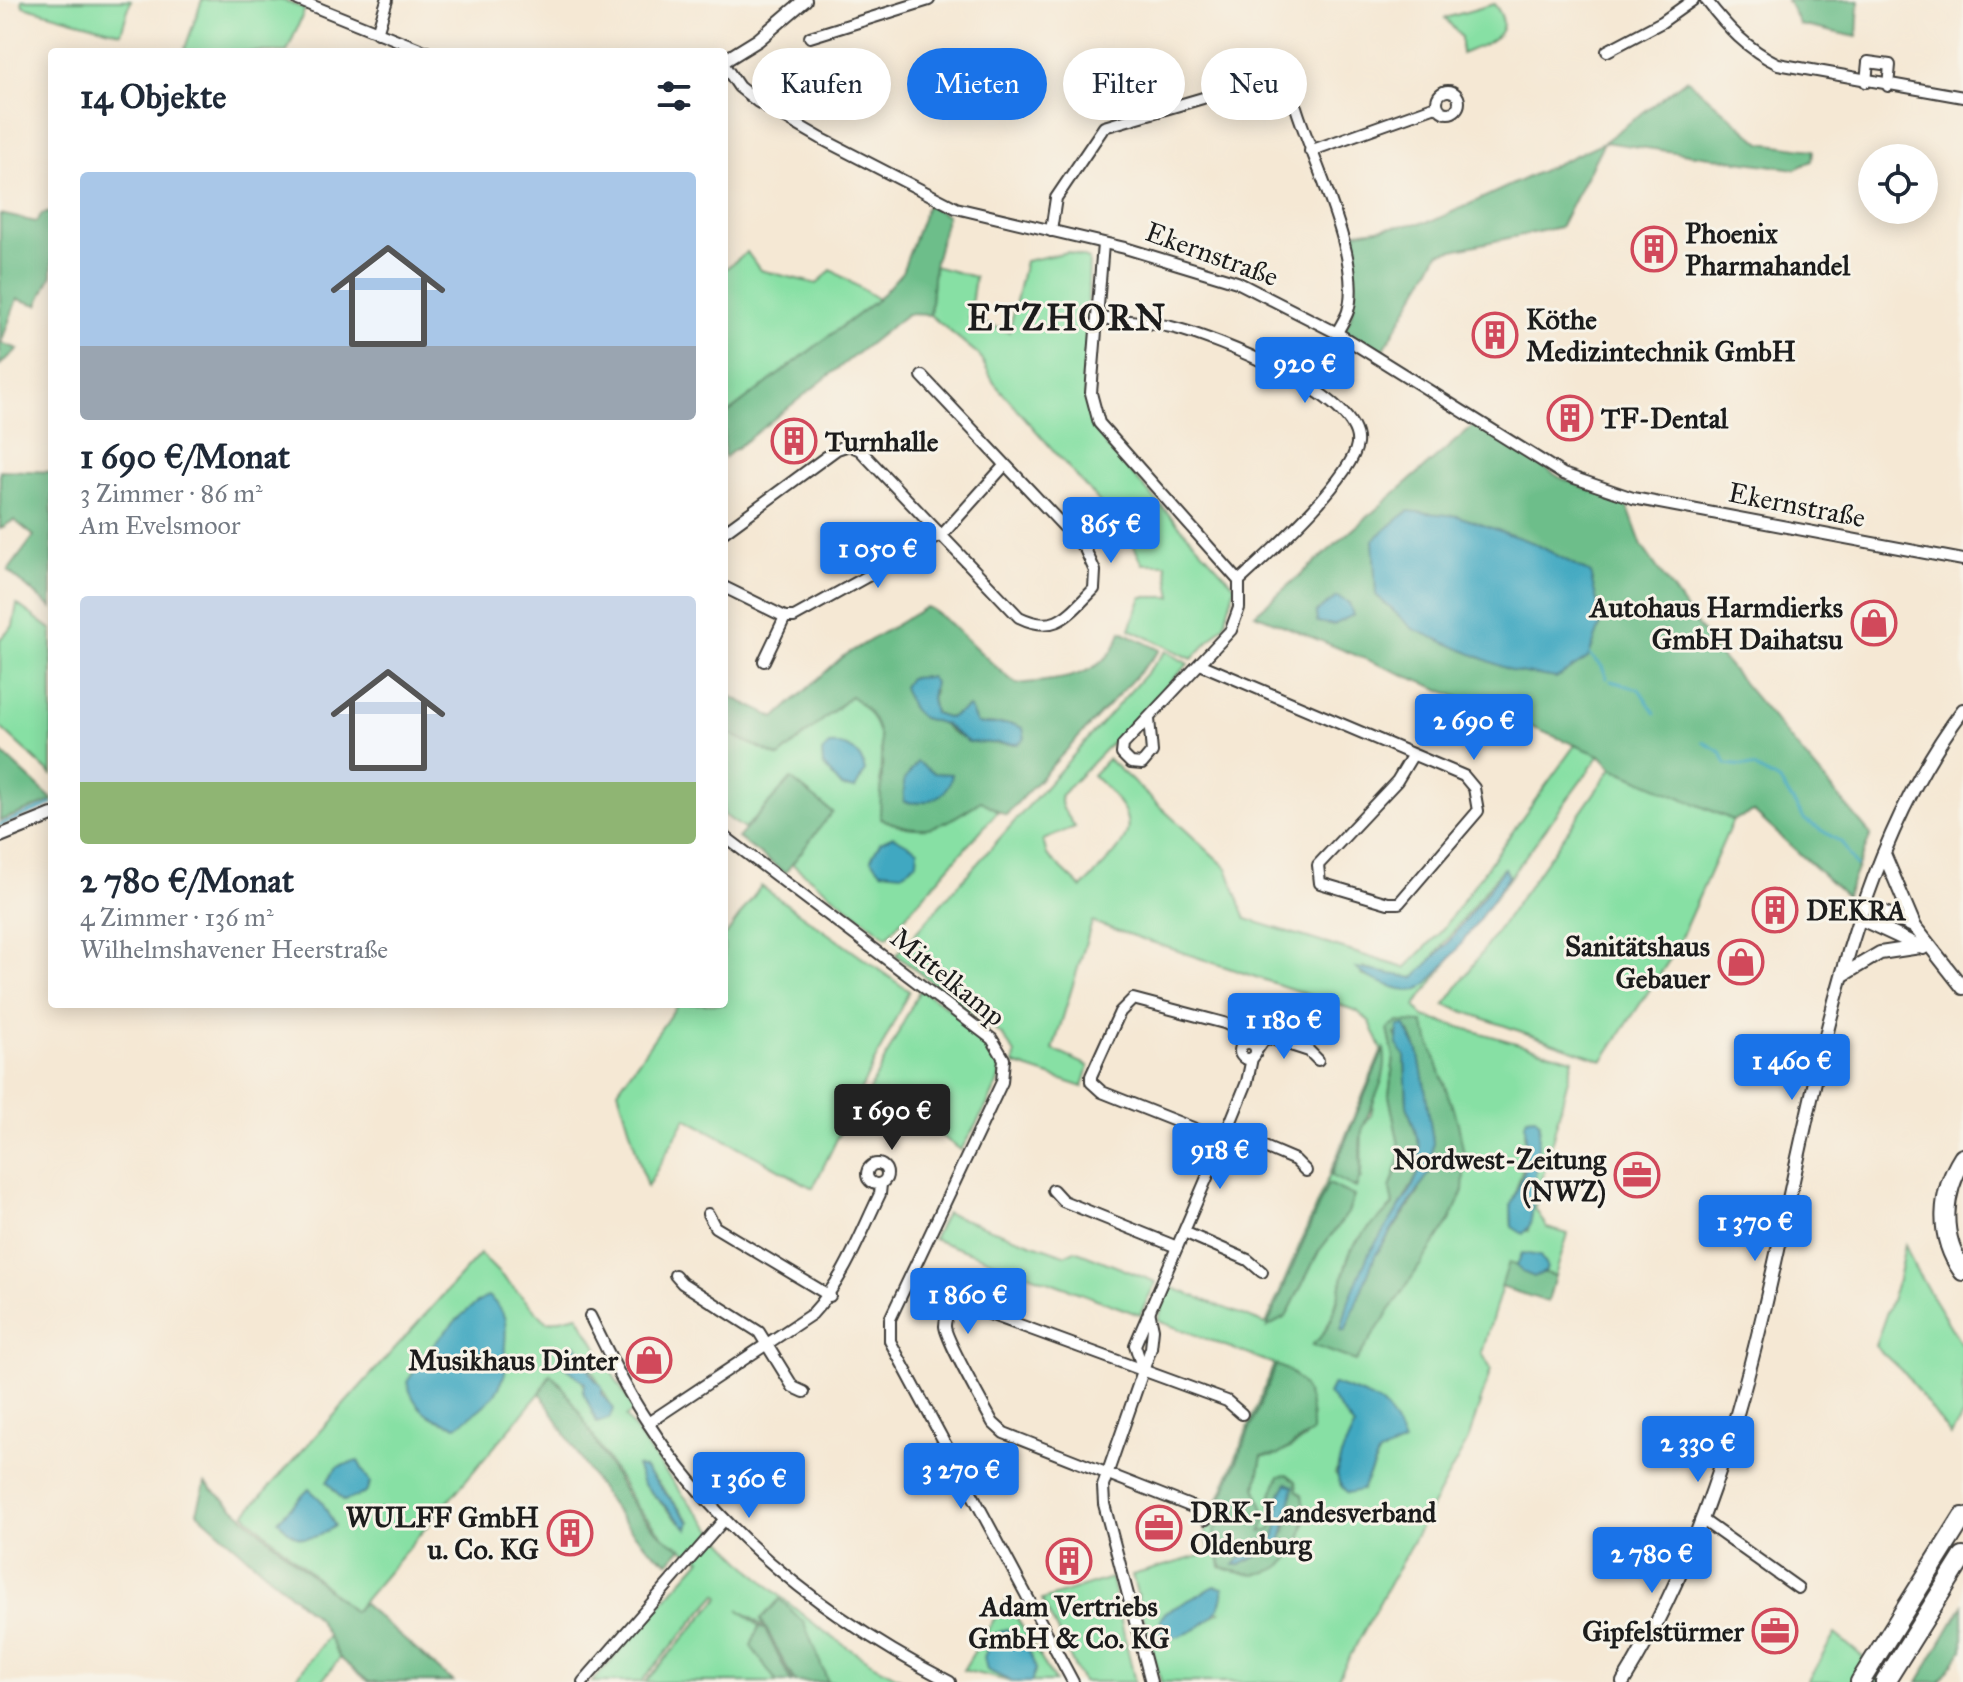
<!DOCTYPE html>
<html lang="de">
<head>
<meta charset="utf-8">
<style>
	body { margin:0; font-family:"IM FELL Great Primer",serif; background:#f2f2f3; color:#1f2937; height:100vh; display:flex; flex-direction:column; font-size:30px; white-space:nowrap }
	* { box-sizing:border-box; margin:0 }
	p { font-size:26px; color:#747a83 }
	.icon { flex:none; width:44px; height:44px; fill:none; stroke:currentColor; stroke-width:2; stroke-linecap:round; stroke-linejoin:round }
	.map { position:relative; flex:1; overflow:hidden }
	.sheet { position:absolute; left:48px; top:48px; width:680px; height:960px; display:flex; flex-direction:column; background:#fff; border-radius:8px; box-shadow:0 4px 20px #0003 }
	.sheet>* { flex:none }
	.banner { position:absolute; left:752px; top:48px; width:760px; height:72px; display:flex; gap:16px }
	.buttons { position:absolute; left:1858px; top:144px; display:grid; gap:16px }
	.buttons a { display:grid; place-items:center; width:80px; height:80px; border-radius:50%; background:#fff; box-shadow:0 4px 20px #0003; font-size:40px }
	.price { position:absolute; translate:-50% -68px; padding:0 18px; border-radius:8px; background:#1a73e8; color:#fff; font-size:26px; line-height:52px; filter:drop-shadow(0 2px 4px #0008) }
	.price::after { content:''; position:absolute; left:50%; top:48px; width:24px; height:18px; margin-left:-12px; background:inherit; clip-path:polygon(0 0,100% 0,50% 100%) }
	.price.on { background:#222; color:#fff }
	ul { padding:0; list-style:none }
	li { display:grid; align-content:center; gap:16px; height:424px; padding:0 32px }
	li span { display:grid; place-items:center; height:248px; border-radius:8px; color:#555 }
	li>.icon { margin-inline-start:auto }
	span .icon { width:144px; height:144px; fill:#fffc; stroke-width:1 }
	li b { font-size:34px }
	h2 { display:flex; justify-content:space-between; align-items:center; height:96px; padding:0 32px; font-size:34px }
	.chip { padding:0 28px; border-radius:36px; background:#fff; box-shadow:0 4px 20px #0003; font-size:28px; line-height:72px }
	.chip.on { background:#1a73e8; color:#fff }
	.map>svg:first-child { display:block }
	.green { fill:#87e0a4; stroke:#527e60; stroke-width:2; fill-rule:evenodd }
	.forest { fill:#6dbe8a; stroke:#446d53; stroke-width:2; fill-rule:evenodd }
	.water { fill:#41a8c1; stroke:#2e626e; stroke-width:2 }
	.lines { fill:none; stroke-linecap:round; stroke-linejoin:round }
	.stream { stroke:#41a8c1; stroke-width:3 }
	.minor-casing { stroke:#3d3b38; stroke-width:14 }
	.tertiary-casing { stroke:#3d3b38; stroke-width:16 }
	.motorway-casing { stroke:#3d3b38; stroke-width:22 }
	.minor { stroke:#fff; stroke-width:10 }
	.tertiary { stroke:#fff; stroke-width:12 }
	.motorway { stroke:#fff; stroke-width:18 }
	.labels { text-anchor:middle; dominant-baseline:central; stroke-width:6; stroke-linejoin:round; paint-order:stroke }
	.poi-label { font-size:28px; font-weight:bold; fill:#1c1c1c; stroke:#f7f3e8; text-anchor:start }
	.street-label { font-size:28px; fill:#1c1c1c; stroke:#f7f3e8 }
	.district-label { font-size:36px; font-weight:bold; letter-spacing:2px; fill:#1c1c1c; stroke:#f7f3e8 }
</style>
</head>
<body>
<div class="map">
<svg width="1963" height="1682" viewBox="0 0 1963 1682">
	<rect width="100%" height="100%" fill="#f7f3e8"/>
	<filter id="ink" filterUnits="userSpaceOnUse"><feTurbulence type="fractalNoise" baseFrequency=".0125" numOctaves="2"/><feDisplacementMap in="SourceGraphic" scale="16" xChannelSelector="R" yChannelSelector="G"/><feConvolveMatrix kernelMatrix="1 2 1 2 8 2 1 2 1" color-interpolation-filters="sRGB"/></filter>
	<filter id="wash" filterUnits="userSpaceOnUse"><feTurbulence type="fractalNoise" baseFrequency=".006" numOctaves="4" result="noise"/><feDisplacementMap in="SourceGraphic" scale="32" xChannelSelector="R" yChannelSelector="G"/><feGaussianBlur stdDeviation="1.8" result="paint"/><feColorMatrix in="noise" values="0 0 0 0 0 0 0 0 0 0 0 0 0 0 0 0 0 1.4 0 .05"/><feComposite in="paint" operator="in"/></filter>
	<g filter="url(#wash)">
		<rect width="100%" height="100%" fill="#f5e8d4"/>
		<g class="green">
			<path d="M22 0H131L121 33 23 6Z"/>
			<path d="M202 0H282L305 9 287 52 184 51Z"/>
			<path d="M1494 4C1519 35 1486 44 1461 54V37L1445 18Z"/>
			<path d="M747 252 760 270 817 284 831 270 878 299 724 416V270Z"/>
			<path d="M1068 252 1089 259 1085 393 1093 424 1108 448 1235 586 1224 625 1192 659 1130 629 1142 597H1172L1166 564H1143L1129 536 994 383 979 355 930 315 934 266 975 277 969 318 1009 332 1025 261Z"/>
			<path d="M17 604 52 630V775L0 727V639L13 626Z"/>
			<path d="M1166 651 1188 664 1060 796 1062 807 1075 827 1043 840 1047 855 1082 888C1127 839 1152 829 1093 775L1108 759 1227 868 1246 919 1405 968 1438 935 1575 745 1600 755 1415 1006 1424 1017 1573 1059 1535 1208 1547 1228 1568 1234 1555 1276 1509 1263 1482 1353 1491 1369 1468 1440 1336 1682H1161L1132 1575 1210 1553 1205 1531 1217 1523 1214 1511 1274 1364 1158 1321 1168 1286 1266 1324 1382 1050 1370 1022 1357 1011 1092 922 1053 1050 1089 1066 1083 1087 1014 1064 1015 1054 1003 1036 896 955ZM1502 869 1509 876C1480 918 1451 958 1413 991L1361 975 1363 967 1386 976 1413 978 1420 974ZM1388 1029 1458 1123 1451 1219 1436 1239 1313 1346C1339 1319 1337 1286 1351 1253 1358 1236 1380 1219 1393 1205L1390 1189 1401 1155 1389 1095 1394 1057ZM1384 1050 1371 1115 1362 1129 1361 1179 1331 1175ZM1540 1123 1528 1231 1512 1227C1507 1191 1531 1172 1524 1133ZM1328 1184 1354 1197 1338 1227 1319 1251 1286 1316 1268 1326ZM1277 1365 1305 1439 1278 1455 1262 1456 1256 1487 1266 1517 1261 1533 1270 1530 1274 1521 1270 1500 1302 1496 1305 1523 1295 1554C1266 1568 1254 1580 1221 1567L1214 1531 1219 1526 1217 1510ZM1354 1427 1379 1454 1362 1490 1335 1474ZM1186 1604 1220 1612 1181 1635 1160 1638C1161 1615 1165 1612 1186 1604Z"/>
			<path d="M851 696C887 720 881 743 880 782L947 822 981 800 999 810 887 937 792 864 831 812 791 780 744 829 724 815V731L779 757Z"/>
			<path d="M1612 768 1733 820 1674 953 1603 1060 1445 1005Z"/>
			<path d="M761 886 909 991 813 1188 686 1118 647 1187 618 1090 678 1004H724V938Z"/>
			<path d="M920 989C947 1009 1014 1042 997 1084 988 1107 973 1129 961 1150L920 1121 902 1126 862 1105Z"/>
			<path d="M946 1213 1064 1255 1075 1250 1156 1282 1140 1315 933 1239Z"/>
			<path d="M1905 1244 1914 1267 1963 1347V1415L1951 1436 1906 1375 1875 1346 1898 1280Z"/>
			<path d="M480 1254 547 1322 578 1315 634 1410 626 1417C697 1524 791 1624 907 1682H828L803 1623 761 1619 793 1682 766 1628 738 1609 759 1626 751 1646 777 1682H645L720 1597 717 1594 641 1682H592L701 1559 667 1540 636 1506 561 1384 550 1374 540 1393 354 1612 245 1514ZM582 1352 609 1402 610 1418 597 1423 581 1378ZM652 1476 690 1521H678L643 1484Z"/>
			<path d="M1111 1578 1135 1682H1082L1042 1600Z"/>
			<path d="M1006 1600 1055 1682H1031L1036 1669 987 1670 1012 1682 963 1670Z"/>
			<path d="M1835 1634 1893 1682H1807Z"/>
			<path d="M328 1636 340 1658 321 1682H293Z"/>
		</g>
		<g class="forest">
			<path d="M1787 0H1859L1857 37 1800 25Z"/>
			<path d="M1687 79 1761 143 1813 150 1812 161 1795 169 1604 142 1560 227 1439 253 1382 353 1344 331C1362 300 1354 268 1349 233L1433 221 1604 142Z"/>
			<path d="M927 205 947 215 934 266 930 315 907 314 724 458V416L878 299 902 272Z"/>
			<path d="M52 212V275L38 305 17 299 1 343 18 349 0 365V214L36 222 42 214Z"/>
			<path d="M1474 425 1561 478 1627 505 1642 546 1711 645 1871 835 1846 896 1754 812 1733 820 1612 768 1600 755 1255 614Z"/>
			<path d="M0 470 52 472V608L8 571 34 536 14 520 0 529Z"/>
			<path d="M926 607C942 611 995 670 1017 684 1058 680 1109 678 1121 631L1160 650 1006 815 981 801C942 826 925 839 880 818 880 772 894 724 851 696L779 757 724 731V693L775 718 842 657ZM909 678 934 691 931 698 934 713 949 718 969 707 976 724H1012L1017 744C949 744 946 733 909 678Z"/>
			<path d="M0 751 52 799V801L0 821Z"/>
			<path d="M791 779 832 812 785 873 738 838Z"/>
			<path d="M1398 1022 1423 1023 1458 1123 1465 1159 1463 1191 1451 1219 1356 1361 1312 1345C1341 1322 1337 1285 1350 1253 1357 1236 1380 1219 1393 1205L1390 1189 1401 1155 1389 1095 1394 1057 1388 1029ZM1410 1032 1418 1051 1433 1142 1419 1192 1375 1256 1345 1331 1342 1330 1349 1300 1419 1172 1420 1147 1407 1105 1405 1056 1395 1034Z"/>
			<path d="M1384 1049C1390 1080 1369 1104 1362 1132 1357 1151 1365 1171 1356 1188L1331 1176Z"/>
			<path d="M1328 1184 1354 1196 1348 1213 1319 1251 1286 1317 1267 1327Z"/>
			<path d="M1509 1262 1555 1276 1548 1302 1501 1287Z"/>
			<path d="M1276 1365C1306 1375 1313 1402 1312 1432L1278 1455 1262 1456 1256 1487 1266 1517 1261 1532 1270 1530 1274 1521 1270 1500 1279 1476 1287 1474 1296 1481 1297 1490 1302 1495C1313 1552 1277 1590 1222 1567L1214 1531 1219 1525 1217 1510ZM1287 1483 1292 1493C1286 1506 1291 1517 1286 1530 1278 1550 1256 1554 1240 1565V1556L1262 1547 1276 1536 1280 1495Z"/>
			<path d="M551 1374C599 1424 616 1515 682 1548L669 1562C621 1538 571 1440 540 1393Z"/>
			<path d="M205 1483 354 1612 362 1603 453 1682H369L340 1658 318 1619 197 1512Z"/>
			<path d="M780 1599 804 1623 828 1682H795L761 1619Z"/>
			<path d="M1963 1605V1650L1939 1682H1918Z"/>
			<path d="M759 1626 765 1629 791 1682H777L751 1646Z"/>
		</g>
		<g class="water">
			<path d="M1408 511 1458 516 1534 543 1590 573 1602 621 1588 658 1556 678 1512 671 1413 629 1376 595 1373 540Z"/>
			<path d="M1337 597 1349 603 1353 615 1334 625 1317 622 1316 612Z"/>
			<path d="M929 677 934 682 931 698 934 713 949 718 969 707 977 724H1012L1023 728 1025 738 1018 744 968 742 944 724 922 718 911 708 903 687 909 678Z"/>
			<path d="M829 745C848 743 862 752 865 771L855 789 842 787 823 765 822 752Z"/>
			<path d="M917 762 934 773 952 774C949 798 926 805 904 802V781Z"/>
			<path d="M893 836 918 850 917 862 903 873 881 871 871 859 880 842Z"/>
			<path d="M1505 868 1509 876C1492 900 1442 977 1419 989 1407 995 1364 978 1356 968L1414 978 1446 945Z"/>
			<path d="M1398 1026H1405L1418 1051 1425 1087 1433 1142 1430 1172 1375 1256 1345 1331 1341 1330 1349 1300 1369 1253 1411 1190 1419 1172 1420 1147 1407 1105 1405 1056 1397 1044Z"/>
			<path d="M1535 1117 1540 1123 1532 1213 1530 1225 1523 1234 1512 1227 1511 1205 1526 1166 1525 1123 1527 1118Z"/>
			<path d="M1522 1253 1540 1256 1547 1268 1545 1272 1534 1277 1522 1272 1517 1265Z"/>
			<path d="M488 1296C507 1312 507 1322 505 1345 504 1351 506 1358 506 1364 505 1394 479 1410 457 1426 430 1420 414 1409 407 1382 428 1349 454 1316 488 1296Z"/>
			<path d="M575 1344C587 1356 588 1378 602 1386V1395L614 1409 610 1418 597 1423 583 1391 585 1383 557 1360Z"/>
			<path d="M1333 1384C1376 1399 1387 1399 1404 1443L1379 1454 1362 1490 1348 1493C1325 1476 1345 1449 1354 1427L1328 1394Z"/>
			<path d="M358 1461 370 1483 366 1493 344 1501 327 1482 337 1467Z"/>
			<path d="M636 1466 644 1468 690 1522 688 1529 643 1484Z"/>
			<path d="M1287 1483 1294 1486 1282 1540 1274 1548 1240 1565H1234C1243 1552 1263 1548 1276 1536L1280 1495Z"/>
			<path d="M309 1489 321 1500 335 1526C312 1543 295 1543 278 1520Z"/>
			<path d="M1215 1586 1223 1588C1227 1616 1186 1641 1160 1638L1161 1618 1166 1612Z"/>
			<path d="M1007 1629 1027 1646 1036 1669 1031 1682H1012L987 1670 984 1657 993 1635Z"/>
		</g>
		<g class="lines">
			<g class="stream">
				<path d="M1590 655 1601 665 1607 678"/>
				<path d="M1611 681 1639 689 1655 713"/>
				<path d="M1703 742 1721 752 1726 764 1754 767 1780 782 1805 820 1842 843 1856 866"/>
				<path d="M0 825 52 804"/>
			</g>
		</g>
	</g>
	<g filter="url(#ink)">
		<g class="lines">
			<g class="minor-casing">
				<g id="minor">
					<path d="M298 0 427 52"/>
					<path d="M1706 0C1728 28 1747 49 1778 64L1963 97"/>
					<path d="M377 33 387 0"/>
					<path d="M810 37 929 0"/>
					<path d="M1607 51 1662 22 1693 0"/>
					<path d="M724 65 739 87 758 102 822 139 956 208 1125 248 1237 282 1337 333 1563 474 1633 498 1963 560"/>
					<path d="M1866 82 1868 62 1890 65 1888 86"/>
					<circle cx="1448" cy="102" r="11"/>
					<path d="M1296 107C1312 160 1363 258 1348 311 1346 318 1340 326 1337 333"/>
					<path d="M1310 151 1436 106"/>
					<path d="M1051 231 1056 198 1104 127 1203 98"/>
					<path d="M1103 244 1091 393 1099 423 1239 581V608L1231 630 1123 745 1122 754 1131 763 1142 764 1152 752 1149 719"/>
					<path d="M1097 318C1123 321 1150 321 1175 328 1215 338 1363 396 1357 444 1352 479 1267 555 1239 581"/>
					<path d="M724 532 837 449 849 445 860 450 1019 617C1056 635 1068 615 1094 589L1095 571 1085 549 922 376"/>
					<path d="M724 587 785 617H794L942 535 1004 466"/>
					<path d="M764 661 785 617"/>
					<path d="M1200 664 1464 776 1474 788 1478 811 1399 903H1388L1320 883 1318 865 1397 781 1412 756"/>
					<path d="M724 836 992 1039 1004 1059 1002 1082 890 1319V1341L1073 1682"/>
					<circle cx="1248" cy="1051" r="8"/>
					<path d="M1257 1050 1266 1037 1309 1051 1318 1060"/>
					<path d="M1227 1131 1295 1160 1306 1171"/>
					<path d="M1223 1140 1102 1092 1091 1082V1076L1120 1012 1133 999 1224 1023 1235 1028 1248 1042"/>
					<circle cx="877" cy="1174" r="10"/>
					<path d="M1053 1190 1063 1201 1177 1247"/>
					<path d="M708 1214 715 1227 830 1296"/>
					<path d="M1184 1232 1248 1260 1262 1272"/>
					<path d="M675 1275 682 1283 759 1332 793 1387 804 1392"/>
					<path d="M1149 1311 1153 1329 1151 1348 1103 1486 1104 1504 1151 1682"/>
					<path d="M590 1316C608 1352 626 1390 648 1423 722 1538 830 1620 950 1682"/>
					<path d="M1143 1370 1135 1345 1227 1131 1247 1082 1252 1058"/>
					<path d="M648 1423 812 1314C844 1280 860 1235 880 1194L881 1184"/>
					<path d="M1206 1519 1200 1510 1004 1433 993 1423C985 1408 945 1338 945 1326 945 1314 954 1306 965 1305L1227 1401 1242 1414"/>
					<path d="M1704 1521 1798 1588"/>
					<path d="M583 1682 724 1520"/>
				</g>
			</g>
			<g class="tertiary-casing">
				<g id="tertiary">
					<path d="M724 61 758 40 805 0"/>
					<path d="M0 836 52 815"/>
					<path d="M1885 856 1915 927 1963 988"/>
					<path d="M1866 904 1915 927"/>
					<path d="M1861 919 1923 948"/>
					<path d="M1843 975 1880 953 1920 947"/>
					<path d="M1623 1682C1721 1524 1758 1342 1797 1162 1830 1011 1868 836 1963 710"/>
				</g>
			</g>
			<g class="motorway-casing">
				<g id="motorway">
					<path d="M1963 1158C1941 1193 1938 1236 1963 1271"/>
					<path d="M1860 1682 1963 1517"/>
					<path d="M1885 1682 1963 1557"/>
				</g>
			</g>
			<use href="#minor" class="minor"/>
			<use href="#tertiary" class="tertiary"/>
			<use href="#motorway" class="motorway"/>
		</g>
	</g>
	<defs>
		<g id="building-ring" transform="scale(2.3)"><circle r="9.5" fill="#f7f3e8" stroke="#d1495b" stroke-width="1.5"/><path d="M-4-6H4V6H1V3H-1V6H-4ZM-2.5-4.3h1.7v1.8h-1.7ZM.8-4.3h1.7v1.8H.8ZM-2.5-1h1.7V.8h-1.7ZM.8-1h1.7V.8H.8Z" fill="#d1495b"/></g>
		<g id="shop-ring" transform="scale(2.3)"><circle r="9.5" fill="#f7f3e8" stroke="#d1495b" stroke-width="1.5"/><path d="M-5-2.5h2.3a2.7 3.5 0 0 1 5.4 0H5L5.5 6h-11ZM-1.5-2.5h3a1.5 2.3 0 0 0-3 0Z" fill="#d1495b"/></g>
		<g id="office-ring" transform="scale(2.3)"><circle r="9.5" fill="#f7f3e8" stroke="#d1495b" stroke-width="1.5"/><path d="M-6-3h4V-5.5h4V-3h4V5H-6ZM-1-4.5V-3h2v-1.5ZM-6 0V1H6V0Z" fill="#d1495b"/></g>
	</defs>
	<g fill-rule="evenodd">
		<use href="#building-ring" x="1654" y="249"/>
		<use href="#building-ring" x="1495" y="335"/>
		<use href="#building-ring" x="1570" y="418"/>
		<use href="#building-ring" x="794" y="441"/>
		<use href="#shop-ring" x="1874" y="623"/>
		<use href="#building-ring" x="1775" y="910"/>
		<use href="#shop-ring" x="1741" y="962"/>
		<use href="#office-ring" x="1637" y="1175"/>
		<use href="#shop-ring" x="649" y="1360"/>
		<use href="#office-ring" x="1159" y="1528"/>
		<use href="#building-ring" x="570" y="1533"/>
		<use href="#building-ring" x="1069" y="1561"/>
		<use href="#office-ring" x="1775" y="1631"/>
	</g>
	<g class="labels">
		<g class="poi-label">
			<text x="1685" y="233">Phoenix<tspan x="1685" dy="32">Pharmahandel</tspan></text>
			<text x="1526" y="319">Köthe<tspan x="1526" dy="32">Medizintechnik GmbH</tspan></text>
			<text x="1601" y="418">TF-Dental</text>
			<text x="825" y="441">Turnhalle</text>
			<text x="1843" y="607" text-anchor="end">Autohaus Harmdierks<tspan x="1843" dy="32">GmbH Daihatsu</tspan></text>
			<text x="1806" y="910">DEKRA</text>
			<text x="1710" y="946" text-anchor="end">Sanitätshaus<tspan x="1710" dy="32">Gebauer</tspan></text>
			<text x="1606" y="1159" text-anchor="end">Nordwest-Zeitung<tspan x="1606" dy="32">(NWZ)</tspan></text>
			<text x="618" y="1360" text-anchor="end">Musikhaus Dinter</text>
			<text x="1190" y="1512">DRK-Landesverband<tspan x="1190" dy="32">Oldenburg</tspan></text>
			<text x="539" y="1517" text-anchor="end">WULFF GmbH<tspan x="539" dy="32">u. Co. KG</tspan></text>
			<text x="1069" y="1606" text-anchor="middle">Adam Vertriebs<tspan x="1069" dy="32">GmbH &amp; Co. KG</tspan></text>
			<text x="1744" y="1631" text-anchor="end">Gipfelstürmer</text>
		</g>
		<g class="street-label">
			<text transform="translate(1212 254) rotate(20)">Ekernstraße</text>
			<text transform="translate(1797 505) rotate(11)">Ekernstraße</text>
			<text transform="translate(948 977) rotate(39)">Mittelkamp</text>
		</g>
		<g class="district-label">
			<text x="1067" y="318">ETZHORN</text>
		</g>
	</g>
</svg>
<div class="buttons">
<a><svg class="icon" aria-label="locate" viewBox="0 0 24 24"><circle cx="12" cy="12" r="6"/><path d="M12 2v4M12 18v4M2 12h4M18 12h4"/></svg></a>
</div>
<b class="price" style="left:1305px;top:405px">920 €</b>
<b class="price" style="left:1111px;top:565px">865 €</b>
<b class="price" style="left:878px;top:590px">1 050 €</b>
<b class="price" style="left:1474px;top:762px">2 690 €</b>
<b class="price" style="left:1284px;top:1061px">1 180 €</b>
<b class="price" style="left:1792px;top:1102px">1 460 €</b>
<b class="price on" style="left:892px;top:1152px">1 690 €</b>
<b class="price" style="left:1220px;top:1191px">918 €</b>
<b class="price" style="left:1755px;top:1263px">1 370 €</b>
<b class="price" style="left:968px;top:1336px">1 860 €</b>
<b class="price" style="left:1698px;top:1484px">2 330 €</b>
<b class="price" style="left:961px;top:1511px">3 270 €</b>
<b class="price" style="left:749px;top:1520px">1 360 €</b>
<b class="price" style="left:1652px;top:1595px">2 780 €</b>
<div class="banner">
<a class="chip">Kaufen</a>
<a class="chip on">Mieten</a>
<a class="chip">Filter</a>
<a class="chip">Neu</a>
</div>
<section class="sheet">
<h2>14 Objekte<svg class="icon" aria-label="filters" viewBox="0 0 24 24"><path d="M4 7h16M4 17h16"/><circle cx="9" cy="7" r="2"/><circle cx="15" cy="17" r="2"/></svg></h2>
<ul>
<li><span style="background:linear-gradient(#a9c7e8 70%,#9aa5b1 0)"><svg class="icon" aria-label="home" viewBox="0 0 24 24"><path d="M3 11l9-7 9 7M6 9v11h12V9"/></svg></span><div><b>1 690 €/Monat</b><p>3 Zimmer · 86 m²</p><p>Am Evelsmoor</p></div></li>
<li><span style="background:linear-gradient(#c9d6e8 75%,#8fb573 0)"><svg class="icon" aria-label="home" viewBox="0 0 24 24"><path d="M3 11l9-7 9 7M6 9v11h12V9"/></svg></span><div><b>2 780 €/Monat</b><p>4 Zimmer · 136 m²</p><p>Wilhelmshavener Heerstraße</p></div></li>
</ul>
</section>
</div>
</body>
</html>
